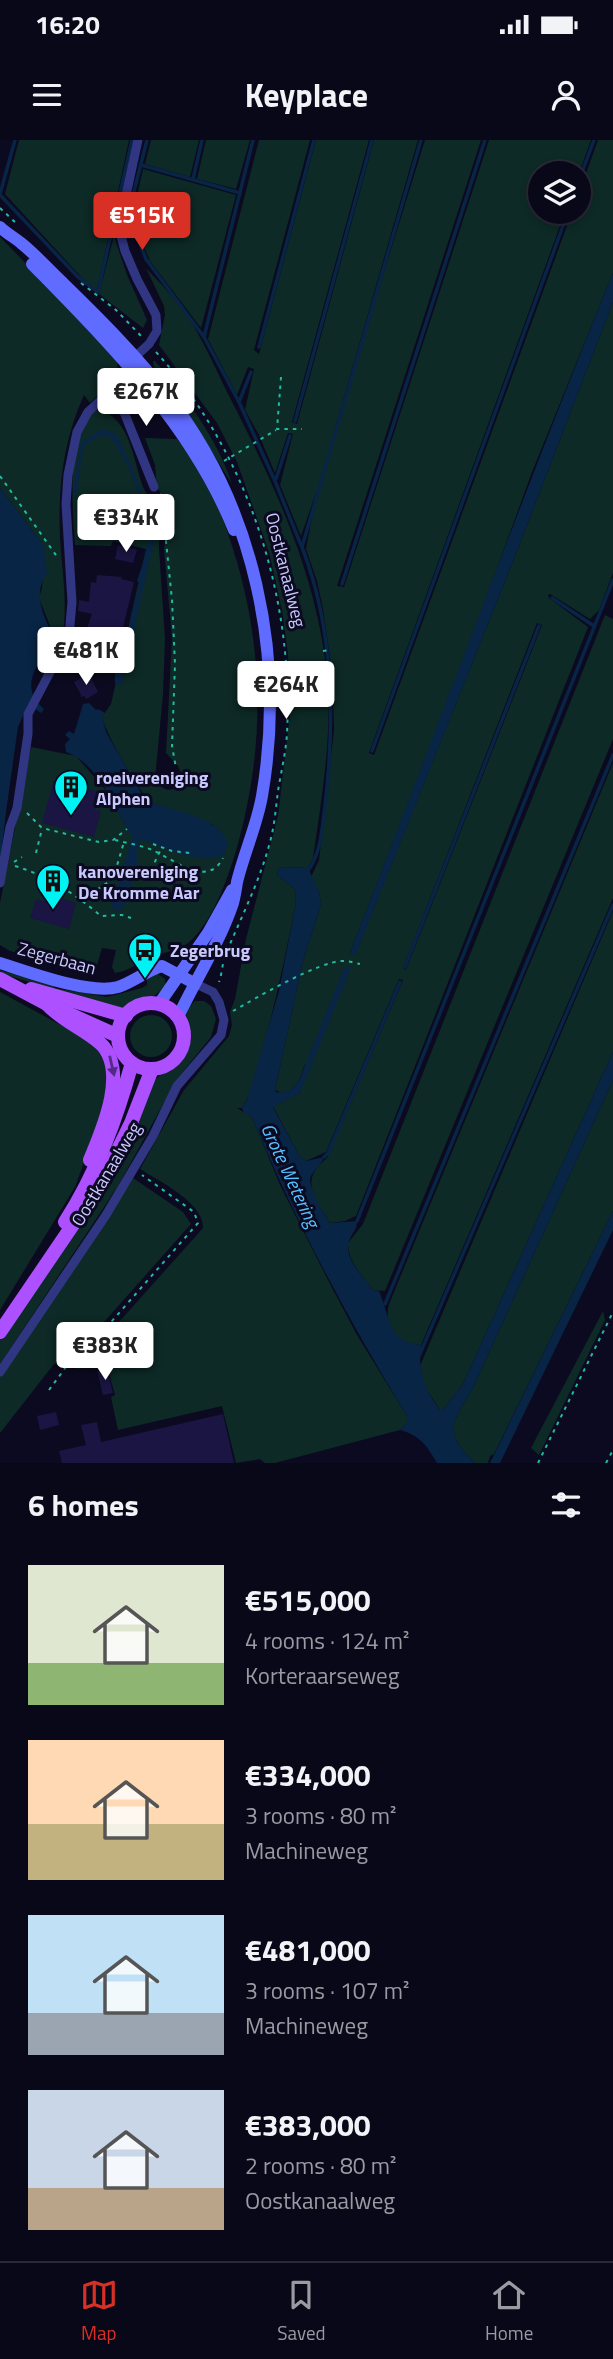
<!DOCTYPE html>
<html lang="en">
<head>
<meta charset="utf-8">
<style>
	body { margin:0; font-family:"Titillium Web",sans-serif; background:#121121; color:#f1f3f6; height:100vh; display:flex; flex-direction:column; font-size:26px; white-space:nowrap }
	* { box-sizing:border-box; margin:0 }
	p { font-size:23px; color:#999aa2 }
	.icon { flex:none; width:38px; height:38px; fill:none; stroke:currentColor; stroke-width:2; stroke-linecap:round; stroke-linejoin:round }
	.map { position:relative; height:1323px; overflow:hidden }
	.side { display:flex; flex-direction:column; background:#090818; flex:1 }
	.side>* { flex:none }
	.controls { position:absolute; left:528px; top:21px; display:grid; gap:14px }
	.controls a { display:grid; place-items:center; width:63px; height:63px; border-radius:50%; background:#090818; box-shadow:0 4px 10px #0003,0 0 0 2px #292937; font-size:35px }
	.price { position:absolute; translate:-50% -60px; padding:0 16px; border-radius:7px; background:#fff; color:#222; font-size:23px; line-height:46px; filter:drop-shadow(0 2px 4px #0008) }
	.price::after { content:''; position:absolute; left:50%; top:42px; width:21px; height:16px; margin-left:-10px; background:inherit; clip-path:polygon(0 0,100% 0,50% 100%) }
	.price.active { background:#d93025; color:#fff }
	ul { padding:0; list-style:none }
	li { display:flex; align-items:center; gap:21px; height:175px; padding:0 28px }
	li span { display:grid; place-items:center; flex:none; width:196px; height:140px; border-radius:0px; color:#555 }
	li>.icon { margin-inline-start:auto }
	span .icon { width:84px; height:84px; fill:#fffc; stroke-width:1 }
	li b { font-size:30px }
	h2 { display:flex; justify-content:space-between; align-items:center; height:84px; padding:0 28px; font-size:30px }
	.status { display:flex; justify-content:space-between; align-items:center; height:49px; padding:0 35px; background:#090818; direction:ltr }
	.status svg { height:19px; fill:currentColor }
	header { display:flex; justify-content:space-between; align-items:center; height:91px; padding:0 28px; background:#090818; font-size:32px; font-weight:700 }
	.menu { display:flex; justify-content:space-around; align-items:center; height:98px; border-top:2px solid #292937; background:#090818; font-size:19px; color:#999aa2 }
	.menu a { display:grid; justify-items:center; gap:4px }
	.menu .active { color:#d93025 }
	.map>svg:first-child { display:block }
	.green { fill:#0d2a26; fill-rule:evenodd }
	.water { fill:#082546 }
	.pier { fill:#0c0a20 }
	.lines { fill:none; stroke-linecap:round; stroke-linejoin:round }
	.stream { stroke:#082546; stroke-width:3.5 }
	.building { fill:#1a1542 }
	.path { stroke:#22baa2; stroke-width:2; stroke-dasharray:3.5 5; stroke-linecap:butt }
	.street { stroke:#313683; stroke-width:9 }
	.secondary { stroke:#606bff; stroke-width:12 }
	.primary { stroke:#ad50ff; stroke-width:14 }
	.oneway { fill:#542a84 }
	.labels { text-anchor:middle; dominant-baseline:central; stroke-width:6; stroke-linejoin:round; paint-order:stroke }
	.street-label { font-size:18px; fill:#cac9ff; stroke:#0c0a20 }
	.poi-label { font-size:18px; font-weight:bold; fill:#cac9ff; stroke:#0c0a20; text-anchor:start }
	.water-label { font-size:19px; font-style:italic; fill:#57c1ff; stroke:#0c0a20 }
</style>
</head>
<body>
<div class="status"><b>16:20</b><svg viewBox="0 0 49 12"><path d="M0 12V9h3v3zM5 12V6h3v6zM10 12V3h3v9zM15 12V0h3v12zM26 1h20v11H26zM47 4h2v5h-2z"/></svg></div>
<header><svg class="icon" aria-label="menu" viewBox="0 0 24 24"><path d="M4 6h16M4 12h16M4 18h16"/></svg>Keyplace<svg class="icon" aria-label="person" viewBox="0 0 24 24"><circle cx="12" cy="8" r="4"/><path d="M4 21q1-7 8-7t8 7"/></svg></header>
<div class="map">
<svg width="613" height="1323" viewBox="0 0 613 1323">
	<rect width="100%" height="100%" fill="#0c0a20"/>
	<g class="green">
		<path d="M19 0H129L97 150 82 138 5 54Z"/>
		<path d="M151 0H199L190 37 145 24Z"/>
		<path d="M206 0H250L236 49 197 39Z"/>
		<path d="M259 0H310L254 210 259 214 316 0H369L292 282 297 284 374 0H418L330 306 425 0H481L337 446 344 447 489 0H591L579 33H541V72H565L369 613 374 615 572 72H579V53L598 0H613V133L532 332 462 525 350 813 355 815 510 429 613 162V433L599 470 590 479 550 454 548 455 549 458 588 487 356 1076 345 1081 330 1083C314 1057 299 1040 327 1018L403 840 399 839 326 1012 306 1021 300 1017 273 966 300 953 305 923C301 938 298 947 284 954L275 950 303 821 321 764 319 752 311 737 319 720 334 590 332 531 323 469 317 441 306 409 317 350 301 396 280 345 293 294 288 293 275 333 259 295 245 270 254 229 248 227 237 255 208 199ZM537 483 542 485 406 830 403 828Z"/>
		<path d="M143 29 236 55 201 188 150 121 132 79Z"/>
		<path d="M114 96 127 135 147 180 143 188 99 154Z"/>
		<path d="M0 97 110 210C130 233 106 247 90 263L84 255C63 301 58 347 60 397 62 433 69 468 61 504L58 496 52 491 39 458 42 448 44 406 0 348Z"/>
		<path d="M146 128C160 143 176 159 188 177 203 200 215 227 227 252 275 345 321 443 328 548 331 604 321 663 313 718L308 728 279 727 277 735 295 749 296 762C286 813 276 862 262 911 256 930 253 952 242 968H237L252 977 280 1045 329 1142 357 1195 407 1276V1283L400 1290 275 1323H265L260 1319 236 1323 222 1266 118 1290 111 1257 115 1255 106 1222 77 1229 203 1088C204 1063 159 1041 140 1029L184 950 229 896 232 885 230 872 235 859 246 799 278 676 290 575 288 514 282 470 269 412 237 322 217 283 159 205 165 175 164 166Z"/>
		<path d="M153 221H155C184 253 219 302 232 344 224 332 217 319 209 307 197 290 153 239 153 221Z"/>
		<path d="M99 269C131 280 133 320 143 347 147 356 154 362 161 367L159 408 165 499 163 554 155 639C164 653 173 653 184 641L178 626 166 613 172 498 164 409 170 364 157 348 155 325 145 298 177 299C209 338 223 375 237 422 264 515 264 607 239 700 231 730 213 784 188 803 176 812 162 812 149 818 137 824 128 831 115 833L112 827 116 810 102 808 94 835 10 811 0 805V763L31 607 76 616 109 654 128 691 214 685 150 662C139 652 104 590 102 577L111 564 146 409 113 401 111 406 75 405C73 372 64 289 99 269Z"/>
		<path d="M605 475 613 479V599L385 1151 373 1150C363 1136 347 1121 348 1103L363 1084Z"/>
		<path d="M613 623V758L421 1205C398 1204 383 1187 389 1164Z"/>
		<path d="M613 771V912L463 1244 443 1270H440L425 1247 420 1226Z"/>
		<path d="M0 830 54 845V848L107 857 142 848 147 845V838L158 834 165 839 166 846 154 856 123 868 106 866 0 833Z"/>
		<path d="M0 852 92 902 106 923 109 945 95 992 75 1047 0 1170Z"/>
		<path d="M195 861H204L211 866 216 879 211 897 177 939 118 1046 0 1224V1199L150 944C160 933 176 928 184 914 193 895 177 876 195 861Z"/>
		<circle cx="151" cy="896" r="21"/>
		<path d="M613 940V1071L494 1314 490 1316 488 1323H475C442 1291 452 1283 473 1248Z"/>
		<path d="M133 1038 183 1072 191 1084 72 1218 54 1224 0 1293V1236Z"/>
		<path d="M603 1171 605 1180 539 1315 531 1308Z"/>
	</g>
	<g class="water">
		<path d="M613 133V162L510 429 355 816 350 813C438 587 521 358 613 133Z"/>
		<path d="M103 289 116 294C132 325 141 348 151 381L154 379 159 367H161L122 545 115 544C113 525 124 515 127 497 130 479 135 460 140 443L137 441C141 429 146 416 147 403 150 378 127 311 107 295L96 298 83 306 77 353H73L81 302Z"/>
		<path d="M0 348 44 406 47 434C34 449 41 474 51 490 55 495 58 497 61 504L58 509H49C33 527 21 551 44 569L41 573 28 564 18 587 24 596 14 667 6 672 0 724Z"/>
		<path d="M89 563 96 570 98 569 105 573 102 577 106 592 143 656 150 662C171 669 216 678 226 698 229 703 226 709 225 714 202 727 164 708 141 699L137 708V727L123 769 117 771 111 766 133 695 128 691C113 663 98 624 66 612L65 604 70 599 65 595 69 591 74 594 83 564Z"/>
		<path d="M279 727 308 728 319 752 321 764 303 821 275 950 276 952C289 954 294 948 300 939L344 828H351L300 953 273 967 300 1017 306 1021 324 1017C321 1025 315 1029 311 1036 306 1044 324 1074 330 1083L357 1081C357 1090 352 1093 349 1101 343 1118 364 1137 373 1150L379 1151C390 1175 387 1203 421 1205 417 1228 425 1251 440 1270H443L463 1244 613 912V940L473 1248C452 1283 442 1291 475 1323H437C427 1306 420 1295 400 1290L407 1283V1276C348 1179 295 1081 252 977L244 973 242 968 247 960 279 851 296 762 295 749 277 735Z"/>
		<path d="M613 1071V1090L500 1323H490Z"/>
	</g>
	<path class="pier" d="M18 587 24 596 14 667 6 672Z"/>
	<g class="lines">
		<g class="stream">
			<path d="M147 0 128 75 146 119 204 197 239 262"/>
			<path d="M141 25 240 53"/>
			<path d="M193 39 202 0"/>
			<path d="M579 40 594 0"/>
			<path d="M0 54 15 0"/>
			<path d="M0 55 78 137 98 152 132 0"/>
			<path d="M204 197 253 0"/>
			<path d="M259 207 314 0"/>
			<path d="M251 232 239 262 275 341 301 405"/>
			<path d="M295 281 372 0"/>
			<path d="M276 339 290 296"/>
			<path d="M342 444 485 0"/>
			<path d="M552 458 594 486"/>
			<path d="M372 611 568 72"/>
			<path d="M307 732C321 714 322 689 325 666 335 579 334 490 302 407L421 0"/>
			<path d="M405 827 539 486"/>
			<path d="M324 1017 328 1013 400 842"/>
			<path d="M357 1081 613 440"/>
			<path d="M385 1164 613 615"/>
			<path d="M419 1216 613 765"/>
		</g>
	</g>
	<g class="building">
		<path d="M118 405 137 410 133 423 115 419Z"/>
		<path d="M97 435 122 437 121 439 134 442 120 500 104 494 103 498 97 496 95 503 83 499 92 474 78 471 79 460 89 462 91 442 96 443Z"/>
		<path d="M89 534 98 552 86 559 85 556 82 557 74 542Z"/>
		<path d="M54 640 99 652 94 669 101 671 94 697 42 683Z"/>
		<path d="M57 757 76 763 69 789 30 778 36 759 55 764Z"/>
		<path d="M107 1229 113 1253 103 1255 97 1231Z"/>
		<path d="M56 1272 59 1285 40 1290 37 1276Z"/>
		<path d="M223 1274 234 1323H62L59 1311 86 1305 81 1285 97 1282 101 1302Z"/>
	</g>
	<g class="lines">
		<g class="path">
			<path d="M0 68 18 85"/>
			<path d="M81 143 116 170 142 197"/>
			<path d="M156 212C248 313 294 457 287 593 286 612 281 632 278 651 276 666 275 682 271 698 261 739 241 777 225 816 222 825 222 834 219 842"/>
			<path d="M281 237 277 289H302"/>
			<path d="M133 266H137L142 277 150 271"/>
			<path d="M224 321 276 290"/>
			<path d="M0 336 58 418"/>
			<path d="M160 354 171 366 166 401 172 460 175 524 172 606 176 628"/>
			<path d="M323 511 330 510"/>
			<path d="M27 673 42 688 99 702 113 700 127 689"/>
			<path d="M115 700C127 703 140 705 152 710 174 719 207 749 223 718"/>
			<path d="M153 704 172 711 190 713"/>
			<path d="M36 713 42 689"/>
			<path d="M14 722 22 717"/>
			<path d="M15 726C48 736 75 754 101 776L122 775 131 778"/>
			<path d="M151 730 161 709"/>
			<path d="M83 759 113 739 124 702"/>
			<path d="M233 871C256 858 319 821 343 821 349 821 355 823 360 824"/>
			<path d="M49 1250 66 1227 83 1214 198 1083 194 1072 142 1035"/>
			<path d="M538 1323 613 1172"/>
			<path d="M606 1323 613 1310"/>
		</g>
		<g class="street">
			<path d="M104 259 124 272 154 347"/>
			<path d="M0 743 10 687 17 668 28 594V574L69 496 72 462 66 364 68 335 77 292 88 272 132 231 136 216 149 204 157 191 156 175 137 139 125 111 120 92 123 69 138 0"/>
			<path d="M0 1232 106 1075 153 996 177 946 221 895 224 880 219 862 213 852 194 843"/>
		</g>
		<g class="secondary">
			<path d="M0 87C7 94 14 97 21 103 36 115 49 130 63 143 100 179 136 215 167 255 255 367 286 517 262 656 257 685 244 713 237 742 236 749 235 756 233 763 220 802 196 839 178 877"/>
			<path d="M32 124C110 204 192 285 234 390"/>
			<path d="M0 823C28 832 90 855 118 847 133 842 146 831 162 826L194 843"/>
			<path d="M159 864 208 793 232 750"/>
		</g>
		<g class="primary">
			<path d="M0 839 47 864 118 896"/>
			<path d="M31 849 126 876"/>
			<circle cx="151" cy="896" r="33"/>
			<path d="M47 864C62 881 83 888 100 903 129 930 103 989 90 1020"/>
			<path d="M65 1082C97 1032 116 980 132 923"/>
			<path d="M0 1192 102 1042 131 983 152 929"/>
		</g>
	</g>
	<defs><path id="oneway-solid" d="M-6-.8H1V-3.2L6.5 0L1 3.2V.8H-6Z" transform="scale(1.75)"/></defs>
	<use class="oneway" href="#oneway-solid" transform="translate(112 926) rotate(77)"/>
	<defs>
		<g id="building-pin" transform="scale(1.75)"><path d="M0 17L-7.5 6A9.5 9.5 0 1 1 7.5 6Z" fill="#00f3f4" stroke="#0c0a20"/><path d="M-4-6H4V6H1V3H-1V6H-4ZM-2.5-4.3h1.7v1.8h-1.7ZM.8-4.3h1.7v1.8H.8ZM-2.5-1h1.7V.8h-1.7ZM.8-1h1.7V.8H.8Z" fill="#111"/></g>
		<g id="bus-pin" transform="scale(1.75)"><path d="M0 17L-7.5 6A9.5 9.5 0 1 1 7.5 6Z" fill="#00f3f4" stroke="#0c0a20"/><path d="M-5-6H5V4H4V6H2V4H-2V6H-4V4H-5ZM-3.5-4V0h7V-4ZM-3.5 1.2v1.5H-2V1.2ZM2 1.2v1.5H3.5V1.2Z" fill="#111"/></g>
	</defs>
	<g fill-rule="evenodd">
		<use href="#building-pin" x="71" y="647"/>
		<use href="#building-pin" x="53" y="741"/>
		<use href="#bus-pin" x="145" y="810"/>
	</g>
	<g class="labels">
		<g class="street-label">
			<text transform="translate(286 430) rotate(76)">Oostkanaalweg</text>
			<text transform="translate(57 818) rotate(15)">Zegerbaan</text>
			<text transform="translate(106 1034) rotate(-59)">Oostkanaalweg</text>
		</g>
		<g class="poi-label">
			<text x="96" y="637">roeivereniging<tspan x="96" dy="21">Alphen</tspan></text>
			<text x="78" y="731">kanovereniging<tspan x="78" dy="21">De Kromme Aar</tspan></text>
			<text x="170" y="810">Zegerbrug</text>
		</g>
		<g class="water-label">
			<text transform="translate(291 1035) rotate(65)">Grote Wetering</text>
		</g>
	</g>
</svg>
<div class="controls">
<a><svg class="icon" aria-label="layers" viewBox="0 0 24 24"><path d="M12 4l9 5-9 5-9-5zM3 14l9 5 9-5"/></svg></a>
</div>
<b class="price active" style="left:142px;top:112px">€515K</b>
<b class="price" style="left:146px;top:288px">€267K</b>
<b class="price" style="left:126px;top:414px">€334K</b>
<b class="price" style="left:86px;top:547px">€481K</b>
<b class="price" style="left:286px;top:581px">€264K</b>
<b class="price" style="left:105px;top:1242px">€383K</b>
</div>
<section class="side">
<h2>6 homes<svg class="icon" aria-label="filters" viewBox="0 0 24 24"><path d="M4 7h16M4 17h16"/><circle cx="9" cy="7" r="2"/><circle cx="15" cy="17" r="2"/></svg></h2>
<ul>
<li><span style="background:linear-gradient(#dfe7d0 70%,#8fb573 0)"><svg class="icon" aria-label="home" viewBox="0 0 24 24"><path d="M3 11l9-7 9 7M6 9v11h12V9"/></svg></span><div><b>€515,000</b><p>4 rooms · 124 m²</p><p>Korteraarseweg</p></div></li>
<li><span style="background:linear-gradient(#ffd9b3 60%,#c2b280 0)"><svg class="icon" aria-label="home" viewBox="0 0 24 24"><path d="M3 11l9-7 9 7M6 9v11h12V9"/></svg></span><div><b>€334,000</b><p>3 rooms · 80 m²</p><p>Machineweg</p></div></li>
<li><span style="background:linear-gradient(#bfe0f5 70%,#9aa5b1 0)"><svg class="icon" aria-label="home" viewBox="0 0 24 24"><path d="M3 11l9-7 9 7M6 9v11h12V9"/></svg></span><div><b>€481,000</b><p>3 rooms · 107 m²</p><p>Machineweg</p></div></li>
<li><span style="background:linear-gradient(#c9d6e8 70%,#b9a48a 0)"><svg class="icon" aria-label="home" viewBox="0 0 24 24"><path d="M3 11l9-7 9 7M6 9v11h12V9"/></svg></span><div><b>€383,000</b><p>2 rooms · 80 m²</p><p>Oostkanaalweg</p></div></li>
</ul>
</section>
<nav class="menu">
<a class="active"><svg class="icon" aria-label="map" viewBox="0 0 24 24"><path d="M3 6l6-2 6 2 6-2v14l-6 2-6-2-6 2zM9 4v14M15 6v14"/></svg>Map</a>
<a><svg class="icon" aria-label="saved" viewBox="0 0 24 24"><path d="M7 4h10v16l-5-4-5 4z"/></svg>Saved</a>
<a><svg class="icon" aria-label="home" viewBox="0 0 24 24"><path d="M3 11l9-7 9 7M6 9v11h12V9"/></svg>Home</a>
</nav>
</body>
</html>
